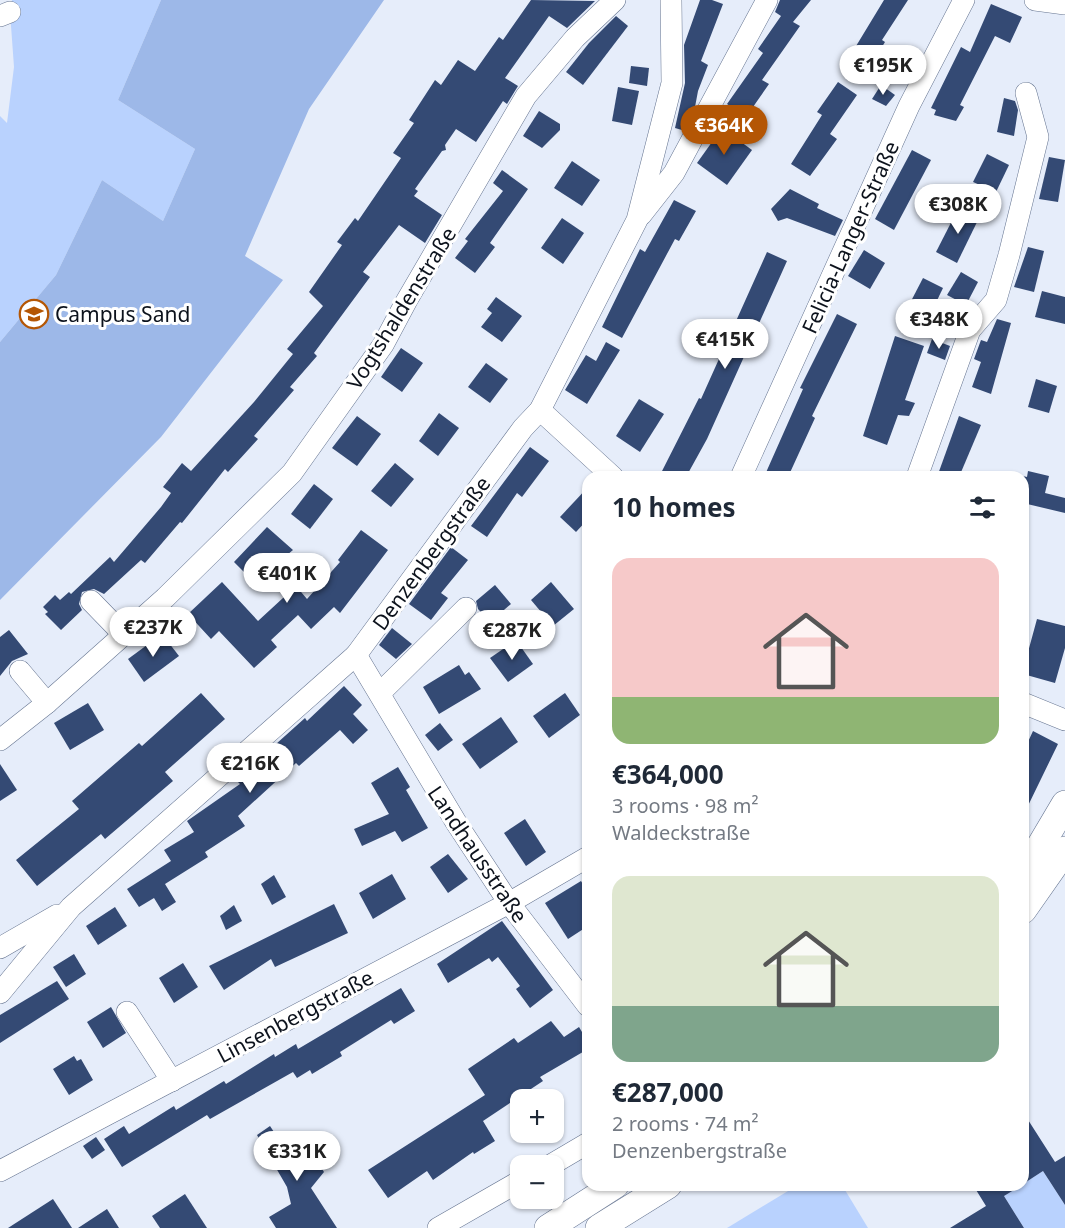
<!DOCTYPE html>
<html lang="en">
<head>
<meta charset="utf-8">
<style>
	body { margin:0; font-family:"Noto Sans",sans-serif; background:#f6f6f7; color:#1f2937; height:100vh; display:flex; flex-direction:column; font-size:22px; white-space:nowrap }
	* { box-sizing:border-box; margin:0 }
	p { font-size:20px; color:#747a83 }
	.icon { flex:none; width:33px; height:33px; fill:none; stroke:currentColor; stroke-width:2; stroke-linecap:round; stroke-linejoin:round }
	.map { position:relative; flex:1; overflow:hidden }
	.details { position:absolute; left:582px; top:471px; width:447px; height:720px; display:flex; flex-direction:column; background:#fff; border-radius:18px; box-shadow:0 2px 4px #0004 }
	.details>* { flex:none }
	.buttons { position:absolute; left:510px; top:1089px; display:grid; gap:12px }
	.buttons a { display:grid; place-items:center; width:54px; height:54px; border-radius:12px; background:#fff; box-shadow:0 2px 4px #0004; font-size:30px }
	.price { position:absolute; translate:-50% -51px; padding:0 14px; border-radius:21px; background:#fff; color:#222; font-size:20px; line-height:39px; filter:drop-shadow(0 2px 3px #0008) }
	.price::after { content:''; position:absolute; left:50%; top:36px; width:18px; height:14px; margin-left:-9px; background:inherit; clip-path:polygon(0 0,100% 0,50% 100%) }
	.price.selected { background:#b45604; color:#fff }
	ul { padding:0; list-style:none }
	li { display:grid; align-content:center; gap:12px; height:318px; padding:0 30px }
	li span { display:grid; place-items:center; height:186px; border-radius:18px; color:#555 }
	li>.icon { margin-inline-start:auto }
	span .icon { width:108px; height:108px; fill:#fffc; stroke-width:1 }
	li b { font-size:26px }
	h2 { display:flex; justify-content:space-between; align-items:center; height:72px; padding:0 30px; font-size:26px }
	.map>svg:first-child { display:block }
	.green { fill:#b9d2fe }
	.forest { fill:#9db8e8 }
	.building { fill:#344a74 }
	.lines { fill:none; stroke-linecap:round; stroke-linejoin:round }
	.minor-casing { stroke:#667591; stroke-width:22 }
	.major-casing { stroke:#667591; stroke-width:28 }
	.minor { stroke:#fff; stroke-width:21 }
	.major { stroke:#fff; stroke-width:27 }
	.labels { text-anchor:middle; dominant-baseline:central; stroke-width:6; stroke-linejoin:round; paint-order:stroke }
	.street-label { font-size:21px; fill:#0c121c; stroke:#fff }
	.poi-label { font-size:21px; fill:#0c121c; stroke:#fff; text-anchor:start }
</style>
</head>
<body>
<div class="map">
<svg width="1065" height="1228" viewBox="0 0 1065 1228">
	<rect width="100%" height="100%" fill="#e6edfa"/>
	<g class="green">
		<path d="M12 0H161L118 100 195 149 163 221 102 180 56 275 0 342V116L7 123 14 67 10 12Z"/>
		<path d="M1043 1171 1065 1205V1228H1024L1004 1196Z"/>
		<path d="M798 1185H842L868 1228H727Z"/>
	</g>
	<path class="forest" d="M161 0H384L309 109 245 256 283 280 161 437 0 600V342L56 275 102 180 163 221 195 149 118 100Z"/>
	<g class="building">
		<path d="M531 0 595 1 567 28 549 16 505 78 518 86 507 104 503 101 476 142 456 129 445 145 446 150 442 151 415 189 418 191 414 196 442 215 425 243 399 225 363 272 370 277 314 353 317 356 290 387 294 390 254 436 258 439 228 472 225 469 182 523 180 522 145 563 141 560 104 594 94 589 82 592 79 604 82 610 61 630 45 614 48 612 43 607 55 595 60 600 69 592 71 594 110 557 114 562 161 507 171 493 163 487 182 463 191 471 254 402 293 354 287 349 323 306 309 292 342 245 337 242 355 218 358 221 401 158 393 153 414 123 409 120 435 80 441 85 458 60 475 71 499 37 503 40Z"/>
		<path d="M700 0H712L723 4 701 61 708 65 698 91 695 107H692L682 130 675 128 685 83 684 45Z"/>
		<path d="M780 0H811L793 22 800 26 762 80 769 84 746 117 727 104 763 53 758 49 781 16 775 12Z"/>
		<path d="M884 0H908L882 40 885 42 869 68 850 56Z"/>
		<path d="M991 4 1022 17 1010 43 995 36 960 105 964 107 956 121 934 115 936 110 931 108 961 47 970 52Z"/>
		<path d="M616 16 628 26 583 85 566 72 589 43Z"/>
		<path d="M631 66 649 68 647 86 629 83Z"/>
		<path d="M838 82 857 95 830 134 837 139 810 176 791 164 822 115 817 112Z"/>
		<path d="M881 85 895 95 886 106 872 99Z"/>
		<path d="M618 87 639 91 632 125 612 121Z"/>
		<path d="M1004 98 1015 101 1018 110 1014 136 997 132Z"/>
		<path d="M539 111 560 124V130L542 148 523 136Z"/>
		<path d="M722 128 752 150 727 185 697 163Z"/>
		<path d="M912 150 931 160 894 230 875 219Z"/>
		<path d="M987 154 1009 165 996 192 973 182Z"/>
		<path d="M1049 157 1065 160 1058 202 1039 199Z"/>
		<path d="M572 161 600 180 582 206 554 188Z"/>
		<path d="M502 170 528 189 490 243 495 247 475 273 455 258 468 241 465 239 503 191 493 183Z"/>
		<path d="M790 189 819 204 817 208 843 220 835 236 787 218 778 221 771 209Z"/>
		<path d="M674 200 696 211 679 241 675 239 622 338 602 327 640 249 645 252Z"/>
		<path d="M959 207 979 218 957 263 936 252Z"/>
		<path d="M562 218 584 233 563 264 541 248Z"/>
		<path d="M1028 247 1044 251 1034 292 1014 287Z"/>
		<path d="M864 250 885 263 870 289 848 276Z"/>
		<path d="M767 252 787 261 707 439 686 477H659L699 398 701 399Z"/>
		<path d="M961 272 978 282 966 305 947 295Z"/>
		<path d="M923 278 943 288 930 315 909 305Z"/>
		<path d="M1042 291 1065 297V324L1035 317Z"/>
		<path d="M496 297 522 316 502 342 481 327 492 313 487 309Z"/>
		<path d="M837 314 857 324 812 416 815 418 788 477H764L803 389 800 388Z"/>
		<path d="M997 319 1011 323 991 394 972 387 981 362 974 359 981 340 987 342Z"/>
		<path d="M895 336 924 346 905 400 915 403 909 416 898 415 887 445 863 436Z"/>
		<path d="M932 339 950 346 945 360 927 353Z"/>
		<path d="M606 342 620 350 587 404 565 390 586 355 596 361Z"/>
		<path d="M401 348 423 363 402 392 381 377Z"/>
		<path d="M486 363 508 379 490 403 468 387Z"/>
		<path d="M1036 379 1057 386 1049 413 1028 407Z"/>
		<path d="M639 399 664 414 640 452 616 436Z"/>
		<path d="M439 413 459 428 438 456 419 441Z"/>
		<path d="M357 416 381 434 357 466 332 448Z"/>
		<path d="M959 416 981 425 959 477H937Z"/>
		<path d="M530 447 549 461 522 497 517 493 487 537 471 526Z"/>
		<path d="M395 463 414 479 391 507 371 491Z"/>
		<path d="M1028 471 1049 476 1045 493 1065 498V513L1023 503V476L1027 477Z"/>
		<path d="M314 484 333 499 310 529 291 514Z"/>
		<path d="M588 487V519L576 532 560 517Z"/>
		<path d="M267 527 293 550 263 575 256 566 247 575 234 562Z"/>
		<path d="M361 530 388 550 363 583 340 613 334 607 311 629 298 615 271 640 277 647 254 668 219 631 211 639 188 614 222 582 258 621 296 586 307 599 340 562 338 560Z"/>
		<path d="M451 547 468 560 441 593 448 598 431 620 409 604Z"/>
		<path d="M551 582 574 609 553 626 531 600Z"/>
		<path d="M495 585 511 604 490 622 478 609 476 601Z"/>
		<path d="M1037 619 1065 626V648L1055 683 1023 674V654L1027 655 1028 652Z"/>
		<path d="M392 628 412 644 396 659 379 645Z"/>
		<path d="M9 630 28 654 12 661 0 676V637Z"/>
		<path d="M162 634 179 656 144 682 128 659Z"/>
		<path d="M516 640 533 664 508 682 490 658Z"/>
		<path d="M459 665 465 675 469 672 481 689 439 714 423 687Z"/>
		<path d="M344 686 362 705 353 714 368 730 353 744 340 730 299 766 296 763 238 816 245 826 205 852 208 857 165 884 176 902 162 911 154 898 139 907 127 889 171 861 164 850 194 832 187 821 240 784 236 780 305 718 307 721Z"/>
		<path d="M201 693 225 719 165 772 173 781 105 839 101 834 37 886 16 860 79 809 72 801 139 743 142 746Z"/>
		<path d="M565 693 580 715 549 738 533 716Z"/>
		<path d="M88 703 104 730 70 750 54 723Z"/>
		<path d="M501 717 518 742 480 769 462 744Z"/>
		<path d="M440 723 453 740 438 751 425 735Z"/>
		<path d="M1033 731 1058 744 1023 816V742L1027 744Z"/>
		<path d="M0 764 17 790 0 801Z"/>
		<path d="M398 767 410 787 406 790 428 828 402 842 395 831 362 846 354 829 389 814 371 783Z"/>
		<path d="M525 819 546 852 526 866 504 833Z"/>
		<path d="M448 854 468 879 448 893 430 867Z"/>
		<path d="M392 874 406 899 373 919 359 893Z"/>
		<path d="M274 875 286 897 272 905 261 884Z"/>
		<path d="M581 881 588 892V926L568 939 545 903Z"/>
		<path d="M334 904 348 933 275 967 271 959 224 990 209 966Z"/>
		<path d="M234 905 242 921 226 930 220 916Z"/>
		<path d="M115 907 127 926 98 945 86 926Z"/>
		<path d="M502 921 553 990 530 1008 516 989 520 986 498 957 492 962 489 958 448 983 437 964Z"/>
		<path d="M74 954 86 974 66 987 53 967Z"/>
		<path d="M183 963 198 987 174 1003 159 978Z"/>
		<path d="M57 981 69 999 0 1043V1015Z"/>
		<path d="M401 988 415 1011 394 1024 391 1020 340 1052 342 1056 312 1074 310 1070 297 1078 293 1072 210 1119 207 1115 122 1167 104 1139 124 1126 129 1134 174 1106 176 1110 224 1081 226 1084 274 1054 275 1057 296 1044 298 1049Z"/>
		<path d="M111 1007 126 1033 103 1048 87 1022Z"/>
		<path d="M551 1021 564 1037 579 1027 588 1042V1049L540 1077 543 1081 483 1121 495 1141 474 1154 473 1152 433 1180 427 1171 388 1198 368 1170 485 1095 468 1069 514 1038 518 1043Z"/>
		<path d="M74 1056 77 1061 81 1059 93 1080 69 1095 53 1069Z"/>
		<path d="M1023 1112 1055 1162 1065 1156V1205L1043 1171 1023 1184Z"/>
		<path d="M270 1126 282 1144 299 1133 324 1172 311 1188 337 1228H276L269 1217 291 1204 287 1187 257 1135Z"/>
		<path d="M96 1137 105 1150 92 1159 83 1146Z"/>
		<path d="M973 1185H1022L1004 1196 1024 1228H950L986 1206Z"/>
		<path d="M185 1194 207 1228H160L152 1216Z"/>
		<path d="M53 1199 72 1228H8Z"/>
		<path d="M107 1209 119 1228H78Z"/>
	</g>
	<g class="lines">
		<g class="minor-casing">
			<g id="minor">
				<path d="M1035 0 1065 4"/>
				<path d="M0 16 10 12"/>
				<path d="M641 215 674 173 767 0"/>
				<path d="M540 410 613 477"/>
				<path d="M741 477 909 106 964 0"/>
				<path d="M917 477 970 330 996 300 1009 255 1038 137 1026 93"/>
				<path d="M91 601 124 635"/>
				<path d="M356 655 457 824 509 903 588 1006"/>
				<path d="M20 671 47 703"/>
				<path d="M380 693 466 608"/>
				<path d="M1023 703 1065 720"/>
				<path d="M0 740 47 703 165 598 292 473 383 345 407 300 526 96 575 38 615 0"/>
				<path d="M0 948 57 915"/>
				<path d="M0 993 71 907 356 655 523 428 540 410 637 220 672 83 671 0"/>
				<path d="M127 1012 172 1081"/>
				<path d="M549 1166 588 1143"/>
				<path d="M0 1171 509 903 588 857"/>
				<path d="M438 1228 520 1181"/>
			</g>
		</g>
		<g class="major-casing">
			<g id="major">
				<path d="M1023 875 1065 804"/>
				<path d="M1023 910 1065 850"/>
				<path d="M548 1228 615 1185"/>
				<path d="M599 1228 668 1185"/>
			</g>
		</g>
		<use href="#minor" class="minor"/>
		<use href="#major" class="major"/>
	</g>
	<defs>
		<g id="university-ring" transform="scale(1.5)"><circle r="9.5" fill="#fff" stroke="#b45604" stroke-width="1.5"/><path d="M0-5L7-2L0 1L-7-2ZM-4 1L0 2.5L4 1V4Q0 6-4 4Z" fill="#b45604"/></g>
	</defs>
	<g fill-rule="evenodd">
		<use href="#university-ring" x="34" y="314"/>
	</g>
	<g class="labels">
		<g class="street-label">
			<text transform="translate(850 237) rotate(-66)">Felicia-Langer-Straße</text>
			<text transform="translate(401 308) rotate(-58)">Vogtshaldenstraße</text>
			<text transform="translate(431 553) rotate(-54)">Denzenbergstraße</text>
			<text transform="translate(478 854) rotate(56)">Landhausstraße</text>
			<text transform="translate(295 1016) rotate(-28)">Linsenbergstraße</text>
		</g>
		<g class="poi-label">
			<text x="55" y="314">Campus Sand</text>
		</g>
	</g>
</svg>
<div class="buttons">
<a>+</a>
<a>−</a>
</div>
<b class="price" style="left:883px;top:96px">€195K</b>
<b class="price selected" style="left:724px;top:156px">€364K</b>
<b class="price" style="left:958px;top:235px">€308K</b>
<b class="price" style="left:939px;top:350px">€348K</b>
<b class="price" style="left:725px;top:370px">€415K</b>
<b class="price" style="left:287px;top:604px">€401K</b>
<b class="price" style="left:153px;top:658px">€237K</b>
<b class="price" style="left:512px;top:661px">€287K</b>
<b class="price" style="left:250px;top:794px">€216K</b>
<b class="price" style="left:297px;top:1182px">€331K</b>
<section class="details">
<h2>10 homes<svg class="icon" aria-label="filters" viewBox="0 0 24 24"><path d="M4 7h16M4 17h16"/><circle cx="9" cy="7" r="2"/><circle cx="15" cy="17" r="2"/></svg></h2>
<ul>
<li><span style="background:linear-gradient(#f6c9c9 75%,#8fb573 0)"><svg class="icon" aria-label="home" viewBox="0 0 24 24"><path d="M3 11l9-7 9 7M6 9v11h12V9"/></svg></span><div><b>€364,000</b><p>3 rooms · 98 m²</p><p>Waldeckstraße</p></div></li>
<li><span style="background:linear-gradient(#dfe7d0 70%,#7fa58c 0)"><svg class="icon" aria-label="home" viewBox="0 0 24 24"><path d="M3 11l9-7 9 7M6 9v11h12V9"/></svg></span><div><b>€287,000</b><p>2 rooms · 74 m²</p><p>Denzenbergstraße</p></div></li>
</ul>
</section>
</div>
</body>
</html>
